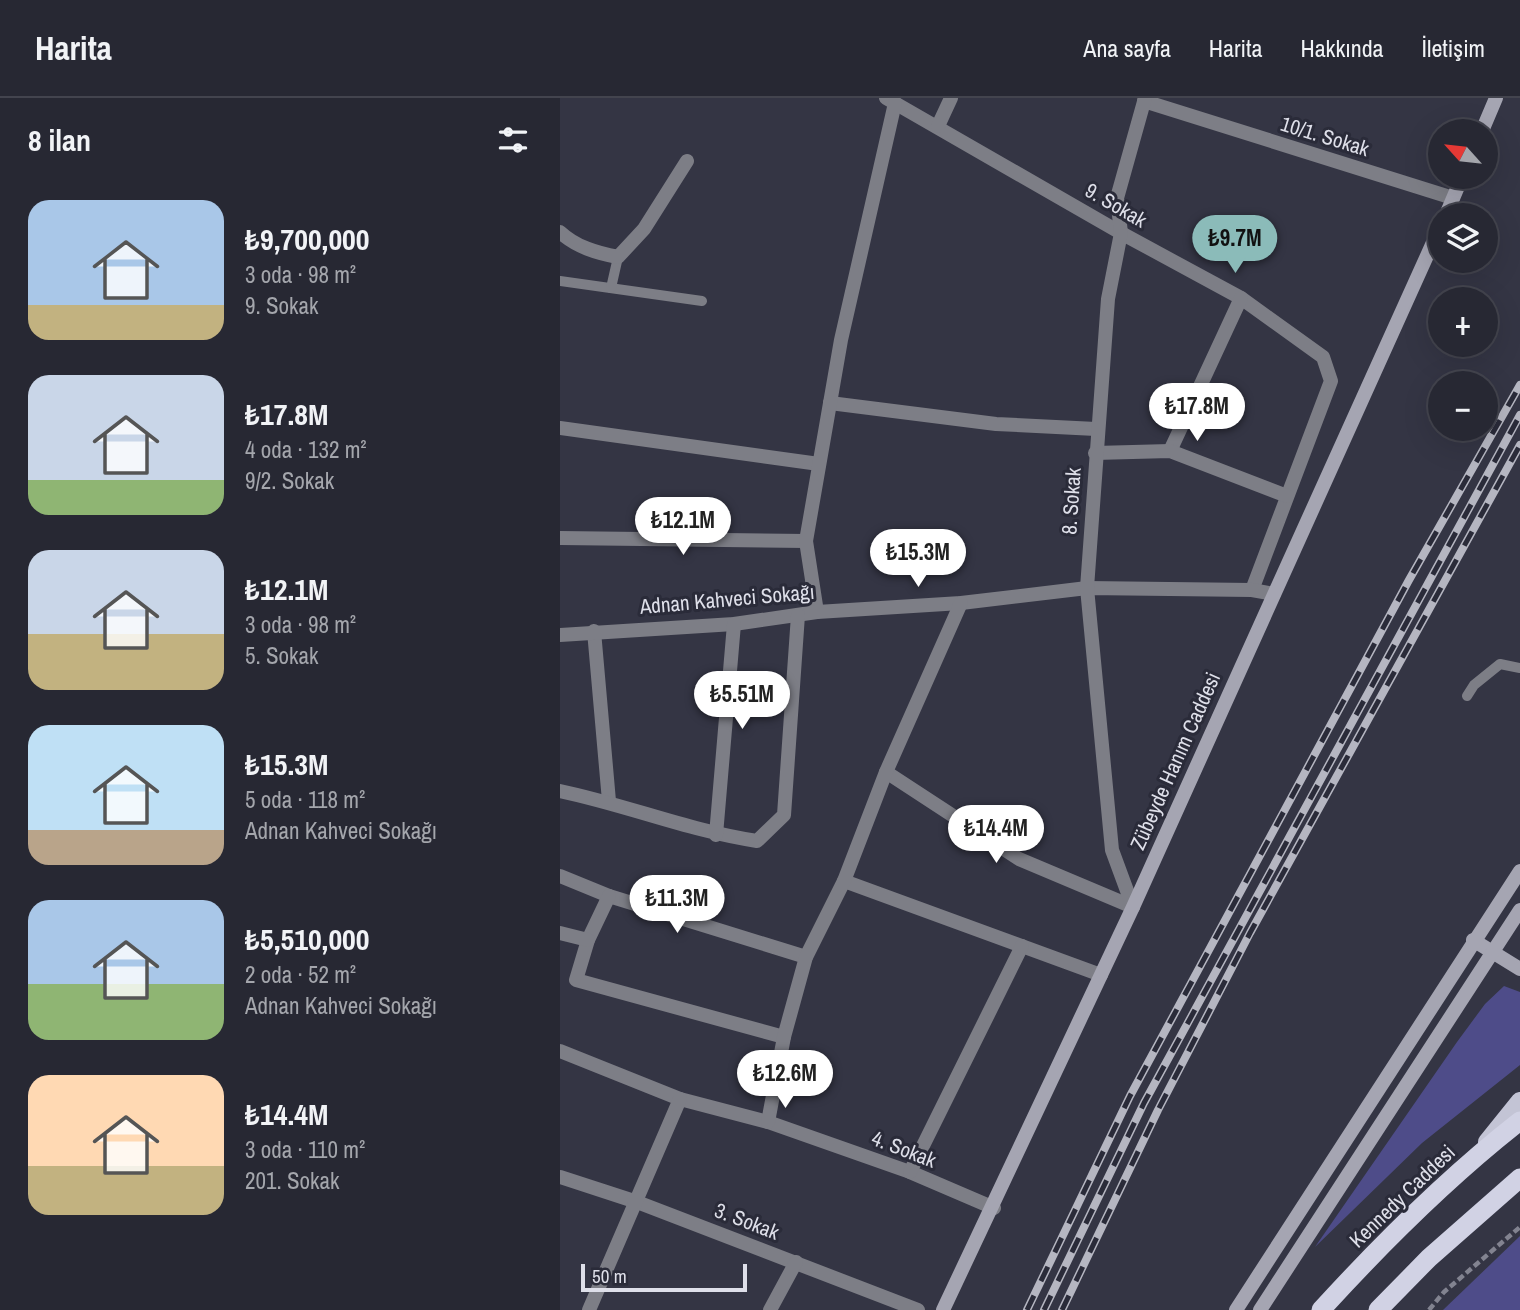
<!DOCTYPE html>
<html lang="tr">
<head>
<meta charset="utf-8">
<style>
	body { margin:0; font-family:"Archivo Narrow",sans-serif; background:#2f303b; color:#f1f3f6; height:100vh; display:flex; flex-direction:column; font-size:26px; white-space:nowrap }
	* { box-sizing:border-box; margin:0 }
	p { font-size:23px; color:#a4a6ac }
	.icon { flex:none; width:38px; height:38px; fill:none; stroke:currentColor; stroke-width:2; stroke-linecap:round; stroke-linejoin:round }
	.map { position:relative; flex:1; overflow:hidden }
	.panel { display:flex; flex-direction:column; background:#272833; width:560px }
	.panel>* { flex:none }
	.needle { width:46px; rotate:297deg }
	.tools { position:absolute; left:868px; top:21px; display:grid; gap:14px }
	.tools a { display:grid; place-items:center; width:70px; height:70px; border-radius:50%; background:#272833; box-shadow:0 7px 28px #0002,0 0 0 2px #43444e; font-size:35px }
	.scale { position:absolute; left:21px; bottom:18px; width:166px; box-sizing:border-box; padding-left:7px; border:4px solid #dedfe9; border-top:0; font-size:19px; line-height:24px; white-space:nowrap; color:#dedfe9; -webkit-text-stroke:5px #2a2b39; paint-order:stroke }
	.price { position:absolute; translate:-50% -60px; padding:0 16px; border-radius:24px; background:#fff; color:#222; font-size:23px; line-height:46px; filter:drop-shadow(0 2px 4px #0008) }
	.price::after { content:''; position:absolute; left:50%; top:42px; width:21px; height:16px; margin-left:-10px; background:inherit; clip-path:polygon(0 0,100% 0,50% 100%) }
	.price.on { background:#8bbbb9; color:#111 }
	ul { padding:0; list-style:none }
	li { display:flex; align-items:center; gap:21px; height:175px; padding:0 28px }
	li span { display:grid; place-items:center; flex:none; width:196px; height:140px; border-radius:21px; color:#555 }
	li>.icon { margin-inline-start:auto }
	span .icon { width:84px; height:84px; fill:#fffc; stroke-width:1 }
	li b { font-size:30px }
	h2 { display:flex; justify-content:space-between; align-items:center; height:84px; padding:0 28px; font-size:30px }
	header { display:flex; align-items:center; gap:42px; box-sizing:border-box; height:98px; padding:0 35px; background:#272833; border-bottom:2px solid #43444e }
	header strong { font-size:33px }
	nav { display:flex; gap:38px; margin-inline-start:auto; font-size:24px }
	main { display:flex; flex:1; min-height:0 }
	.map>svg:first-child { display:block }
	.green { fill:#4e4c89 }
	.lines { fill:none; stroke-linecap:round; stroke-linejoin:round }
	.path { stroke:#828390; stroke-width:4.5; stroke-dasharray:7 3.5; stroke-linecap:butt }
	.service { stroke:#7d7e86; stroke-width:10 }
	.minor { stroke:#7d7e86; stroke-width:14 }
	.secondary { stroke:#a5a5b2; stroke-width:14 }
	.primary { stroke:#c3c4d5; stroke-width:18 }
	.trunk { stroke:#d1d2e4; stroke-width:19 }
	.rail-casing { stroke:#b5b6c1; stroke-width:8 }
	.rail { stroke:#2a2b39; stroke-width:5; stroke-dasharray:16; stroke-linecap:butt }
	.labels { text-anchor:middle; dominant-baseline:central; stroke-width:6; stroke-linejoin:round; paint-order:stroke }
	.street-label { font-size:21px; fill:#dedfe9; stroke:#2a2b39 }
</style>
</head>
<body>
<header>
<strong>Harita</strong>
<nav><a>Ana sayfa</a><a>Harita</a><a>Hakkında</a><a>İletişim</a></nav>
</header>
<main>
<section class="panel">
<h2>8 ilan<svg class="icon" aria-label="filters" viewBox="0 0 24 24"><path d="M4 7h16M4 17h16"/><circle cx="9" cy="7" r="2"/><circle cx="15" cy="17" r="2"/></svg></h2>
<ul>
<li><span style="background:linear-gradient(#a9c7e8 75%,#c2b280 0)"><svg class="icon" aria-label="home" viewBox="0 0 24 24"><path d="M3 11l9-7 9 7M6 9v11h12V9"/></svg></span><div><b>₺9,700,000</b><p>3 oda · 98 m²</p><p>9. Sokak</p></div></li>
<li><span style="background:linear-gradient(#c9d6e8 75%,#8fb573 0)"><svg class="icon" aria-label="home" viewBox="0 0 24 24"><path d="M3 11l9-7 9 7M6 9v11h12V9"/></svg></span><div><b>₺17.8M</b><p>4 oda · 132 m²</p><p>9/2. Sokak</p></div></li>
<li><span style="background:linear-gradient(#c9d6e8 60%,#c2b280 0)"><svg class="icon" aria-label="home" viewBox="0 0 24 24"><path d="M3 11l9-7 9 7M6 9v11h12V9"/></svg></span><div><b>₺12.1M</b><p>3 oda · 98 m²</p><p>5. Sokak</p></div></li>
<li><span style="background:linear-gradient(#bfe0f5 75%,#b9a48a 0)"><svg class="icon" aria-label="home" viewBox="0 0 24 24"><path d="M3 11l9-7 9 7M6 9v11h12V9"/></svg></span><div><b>₺15.3M</b><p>5 oda · 118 m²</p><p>Adnan Kahveci Sokağı</p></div></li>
<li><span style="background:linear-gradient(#a9c7e8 60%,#8fb573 0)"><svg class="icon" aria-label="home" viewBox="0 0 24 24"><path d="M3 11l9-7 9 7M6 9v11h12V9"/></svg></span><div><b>₺5,510,000</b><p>2 oda · 52 m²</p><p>Adnan Kahveci Sokağı</p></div></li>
<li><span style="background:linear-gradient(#ffd9b3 65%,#c2b280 0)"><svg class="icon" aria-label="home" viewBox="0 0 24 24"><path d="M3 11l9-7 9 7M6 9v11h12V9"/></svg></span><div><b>₺14.4M</b><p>3 oda · 110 m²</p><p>201. Sokak</p></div></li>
</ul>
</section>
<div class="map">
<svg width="960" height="1212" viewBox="0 0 960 1212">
	<rect width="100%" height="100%" fill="#343544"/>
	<g class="green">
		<path d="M944 888 960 894V967L862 1045 755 1149 897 944 925 906Z"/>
		<path d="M960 1138V1212H883Z"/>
	</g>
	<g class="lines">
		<path class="path" d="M869 1212 884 1194 960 1129"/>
		<g class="service">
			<path d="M0 183 142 203"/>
			<path d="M51 190 58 159"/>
			<path d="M907 598 914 587 940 566 960 570"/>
		</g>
		<g class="minor">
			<path d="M326 0 561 135 681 200 763 259 771 283 692 492"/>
			<path d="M584 3 893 100"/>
			<path d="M378 28 391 0"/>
			<path d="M0 134C16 149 37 155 58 159L84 131 127 63"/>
			<path d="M270 305 436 326 536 331"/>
			<path d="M0 330 259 366"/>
			<path d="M610 353 681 200"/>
			<path d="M535 355 610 353 727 398"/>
			<path d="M0 440 246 443"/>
			<path d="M257 514 246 443 281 242 335 5"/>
			<path d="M34 533 49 703"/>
			<path d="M0 537 174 526 257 514 401 505 527 490 692 492 714 496"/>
			<path d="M326 674 459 761 573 809"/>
			<path d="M0 693C67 707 130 733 197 743L224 717 238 517"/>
			<path d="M156 737 174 526"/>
			<path d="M0 778 49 798 246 859"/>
			<path d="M284 783 541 877"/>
			<path d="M49 798 28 842 16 882 224 939"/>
			<path d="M573 809 552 752 527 490 548 201 561 135 557 100 585 0"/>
			<path d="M0 835 28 842"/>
			<path d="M0 953 120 1001 208 1024 350 1074 434 1110"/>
			<path d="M208 1024 224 939 246 859 284 783 326 674 401 505"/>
			<path d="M350 1074 462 848"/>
			<path d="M0 1079 77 1104 358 1212"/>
			<path d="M29 1212 120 1001"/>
			<path d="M210 1212 236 1164"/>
		</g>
		<g class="secondary">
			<path d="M922 33 936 0"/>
			<path d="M886 117 902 79"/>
			<path d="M913 842 960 871"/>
			<path d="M383 1212 573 809 880 129"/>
			<path d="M676 1212 960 773"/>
			<path d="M700 1212 960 812"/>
		</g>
		<path class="primary" d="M927 1044 960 1003"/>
		<g class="trunk">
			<path d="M761 1212C823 1144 887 1080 960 1023"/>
			<path d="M818 1212 869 1160 960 1080"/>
		</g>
		<g class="rail-casing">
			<g id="rail">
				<path d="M467 1212 570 998 849 482 960 287"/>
				<path d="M484 1212 584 1005 960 317"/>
				<path d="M502 1212 598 1012 690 835 960 347"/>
			</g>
		</g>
		<use href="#rail" class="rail"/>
	</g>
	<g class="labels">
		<g class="street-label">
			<text transform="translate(765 38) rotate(17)">10/1. Sokak</text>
			<text transform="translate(556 107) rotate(30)">9. Sokak</text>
			<text transform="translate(511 403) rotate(-86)">8. Sokak</text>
			<text transform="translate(167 501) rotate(-5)">Adnan Kahveci Sokağı</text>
			<text transform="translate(615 663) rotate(-66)">Zübeyde Hanım Caddesi</text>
			<text transform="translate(344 1051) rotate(21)">4. Sokak</text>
			<text transform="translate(842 1098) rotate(-44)">Kennedy Caddesi</text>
			<text transform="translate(187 1123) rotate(21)">3. Sokak</text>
		</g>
	</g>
</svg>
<div class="tools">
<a><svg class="needle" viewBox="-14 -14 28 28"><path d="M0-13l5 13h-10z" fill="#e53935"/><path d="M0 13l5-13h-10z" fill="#a4a6ac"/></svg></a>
<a><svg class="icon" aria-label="layers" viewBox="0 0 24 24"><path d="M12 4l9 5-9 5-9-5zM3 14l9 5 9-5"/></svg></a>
<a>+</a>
<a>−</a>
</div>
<div class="scale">50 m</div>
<b class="price on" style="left:675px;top:177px">₺9.7M</b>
<b class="price" style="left:637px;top:345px">₺17.8M</b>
<b class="price" style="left:123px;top:459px">₺12.1M</b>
<b class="price" style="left:358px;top:491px">₺15.3M</b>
<b class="price" style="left:182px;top:633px">₺5.51M</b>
<b class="price" style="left:436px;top:767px">₺14.4M</b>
<b class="price" style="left:117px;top:837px">₺11.3M</b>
<b class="price" style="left:225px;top:1012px">₺12.6M</b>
</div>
</main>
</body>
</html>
